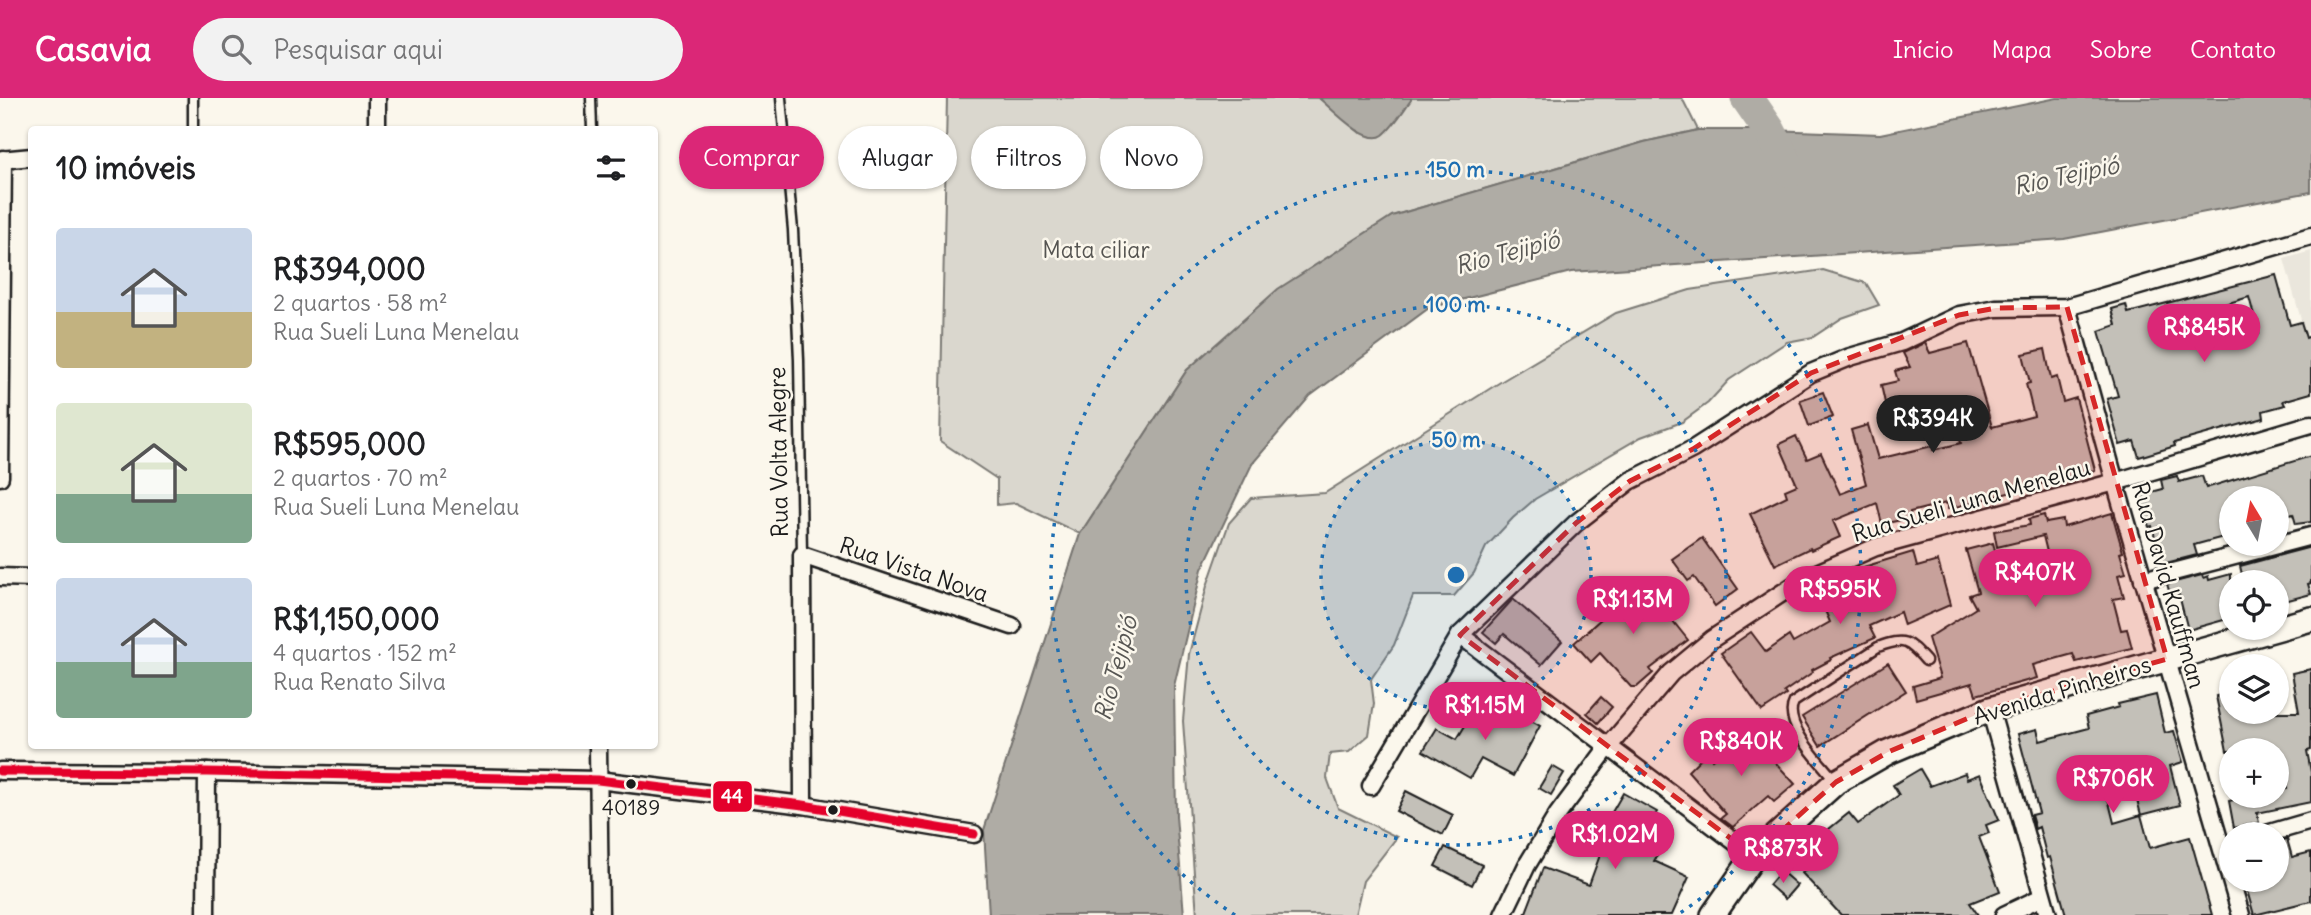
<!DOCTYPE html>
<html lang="pt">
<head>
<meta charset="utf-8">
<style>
	body { margin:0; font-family:Delius,sans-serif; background:#f2f2f2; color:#202124; height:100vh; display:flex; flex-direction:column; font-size:26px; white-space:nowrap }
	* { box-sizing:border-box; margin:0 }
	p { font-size:23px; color:#757577 }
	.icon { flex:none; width:38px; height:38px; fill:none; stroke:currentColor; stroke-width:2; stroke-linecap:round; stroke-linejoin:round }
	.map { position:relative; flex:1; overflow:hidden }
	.side { position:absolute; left:28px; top:28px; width:630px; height:623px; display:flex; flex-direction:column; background:#fff; border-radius:7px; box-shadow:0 2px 5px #0004 }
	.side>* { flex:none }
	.guide { position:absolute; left:679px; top:28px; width:665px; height:63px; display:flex; gap:14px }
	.needle { width:46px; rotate:350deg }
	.fabs { position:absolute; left:2219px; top:388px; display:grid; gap:14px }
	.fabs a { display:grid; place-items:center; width:70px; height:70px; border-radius:50%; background:#fff; box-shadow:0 2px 5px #0004; font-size:35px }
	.price { position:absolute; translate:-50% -60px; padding:0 16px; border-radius:24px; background:#db2777; color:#fff; font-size:23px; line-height:46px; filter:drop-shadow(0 2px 4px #0008) }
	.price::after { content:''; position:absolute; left:50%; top:42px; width:21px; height:16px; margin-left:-10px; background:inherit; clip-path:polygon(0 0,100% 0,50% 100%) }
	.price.current { background:#222; color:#fff }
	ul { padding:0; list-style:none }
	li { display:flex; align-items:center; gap:21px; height:175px; padding:0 28px }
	li span { display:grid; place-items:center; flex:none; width:196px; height:140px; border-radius:7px; color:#555 }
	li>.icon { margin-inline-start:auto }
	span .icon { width:84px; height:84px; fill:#fffc; stroke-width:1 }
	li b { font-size:30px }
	h2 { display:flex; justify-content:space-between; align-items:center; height:84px; padding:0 28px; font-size:30px }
	.chip { padding:0 24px; border-radius:32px; background:#fff; box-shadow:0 2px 5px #0004; font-size:24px; line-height:63px }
	.chip.current { background:#db2777; color:#fff }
	header { display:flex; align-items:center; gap:42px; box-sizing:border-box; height:98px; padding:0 35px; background:#db2777; color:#fff }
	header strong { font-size:33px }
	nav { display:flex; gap:38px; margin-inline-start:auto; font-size:24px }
	.search { width:490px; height:63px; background:#f2f2f2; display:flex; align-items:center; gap:18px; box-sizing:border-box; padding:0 24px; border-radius:38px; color:#757577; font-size:26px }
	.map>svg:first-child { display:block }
	.built { fill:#eae6dc }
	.green { fill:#dad7ce; stroke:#7b7a75; stroke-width:2 }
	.water { fill:#afaca5; stroke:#74726e; stroke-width:2 }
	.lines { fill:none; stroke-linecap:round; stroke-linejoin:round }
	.river { stroke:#afaca5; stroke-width:33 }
	.building { fill:#c3c0b8; stroke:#1c1c1c; stroke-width:2; fill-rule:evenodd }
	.lane-casing { stroke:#1c1c1c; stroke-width:13 }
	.street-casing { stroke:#1c1c1c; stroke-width:21 }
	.secondary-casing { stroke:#1c1c1c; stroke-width:28 }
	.lane { stroke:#fbf7ec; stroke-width:8 }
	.street { stroke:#fbf7ec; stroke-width:16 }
	.secondary { stroke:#fbf7ec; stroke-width:23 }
	.bus-1-casing { stroke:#fbf7ec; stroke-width:14 }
	.bus-1 { stroke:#e4002b; stroke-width:9 }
	.marked { fill:#d62828; fill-opacity:0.2; stroke:#d62828; stroke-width:5; stroke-dasharray:14 9; stroke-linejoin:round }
	.ring { fill:none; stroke:#1f6fb2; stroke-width:3.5; stroke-dasharray:3.5 7 }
	.bus-dot { fill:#1c1c1c; stroke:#fbf7ec; stroke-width:2.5 }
	.labels { text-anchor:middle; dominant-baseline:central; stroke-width:5; stroke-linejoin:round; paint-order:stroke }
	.bus-label { font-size:21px; fill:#1c1c1c; stroke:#fbf7ec }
	.park-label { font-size:23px; fill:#555451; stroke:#fbf7ec }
	.street-label { font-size:23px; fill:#1c1c1c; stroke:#fbf7ec }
	.water-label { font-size:24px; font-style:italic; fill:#575653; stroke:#fbf7ec }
	.centre { fill:#1f6fb2; stroke:#fbf7ec; stroke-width:3.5 }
	.ring-label { font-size:21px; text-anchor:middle; font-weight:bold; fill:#1f6fb2; stroke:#fbf7ec; stroke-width:5; stroke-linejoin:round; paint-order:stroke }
	.line-badge { stroke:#fbf7ec; stroke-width:2.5 }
	.badge-label { font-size:19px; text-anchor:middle; font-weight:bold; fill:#fff }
</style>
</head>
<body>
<header>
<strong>Casavia</strong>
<div class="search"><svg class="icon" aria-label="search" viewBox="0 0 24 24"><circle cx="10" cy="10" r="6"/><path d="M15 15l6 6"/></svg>Pesquisar aqui</div>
<nav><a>Início</a><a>Mapa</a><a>Sobre</a><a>Contato</a></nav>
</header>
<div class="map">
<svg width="2311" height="817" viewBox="0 0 2311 817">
	<rect width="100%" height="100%" fill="#fbf7ec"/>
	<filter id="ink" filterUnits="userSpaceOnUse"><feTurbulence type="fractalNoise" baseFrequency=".0143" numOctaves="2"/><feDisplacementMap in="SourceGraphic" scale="14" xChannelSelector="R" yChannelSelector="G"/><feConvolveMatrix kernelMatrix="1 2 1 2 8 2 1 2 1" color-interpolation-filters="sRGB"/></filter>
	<g filter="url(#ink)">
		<path class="built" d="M2311 153V234L2305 236 2284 161Z"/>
		<g class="green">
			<path d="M947 0H1319L1360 35 1411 0H1682L1698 32 1644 44 1392 118 1187 272 1080 436 1016 405 997 407V381L940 343Z"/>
			<path d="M1823 172 1866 185 1879 207 1842 220 1813 239 1787 244 1729 282 1708 305 1682 324 1641 339 1535 401 1513 420 1486 449 1474 475 1454 498H1413L1394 547 1371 581 1374 606 1369 637 1349 654 1330 656 1327 680 1338 710 1397 739 1363 783 1355 817H1197L1183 623 1189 556 1207 488 1229 425 1251 400 1325 395 1502 283 1616 215 1690 192Z"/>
		</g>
		<g class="water">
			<path d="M1319 0H1411V2C1403 13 1394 28 1383 37 1367 49 1332 11 1319 0Z"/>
			<path d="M2057 0H2311V94L2064 141 1571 174 1429 210 1310 298 1252 366 1202 471 1174 588 1176 718 1184 817H989L984 732 1080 436 1187 272 1278 191 1392 118 1644 44 1698 32H1769L1880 36Z"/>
		</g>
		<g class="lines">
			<path class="river" d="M1747 0 1769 32 1790 73"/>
		</g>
		<g class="building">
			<path d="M2276 177 2290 227 2301 224 2306 240 2311 238V295L2283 303 2285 307 2263 313 2264 320 2174 345 2175 348 2139 359 2134 343 2120 347 2107 301 2118 298 2099 233 2116 227 2112 211 2126 207 2128 215ZM2249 199 2259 236 2232 243 2222 207Z"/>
			<path d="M1925 245 1930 255 1968 245 1992 329 2034 318 2026 286 2030 285 2023 256 2045 251 2051 281 2057 279 2063 304 2076 300 2095 372 1948 411 1946 405 1910 414 1911 420 1882 426 1877 405 1833 423 1840 439 1811 452 1810 450 1775 467 1750 416 1787 398 1785 392 1797 387 1779 346 1796 338 1807 361 1821 355 1840 396 1866 386 1851 332 1868 327 1878 361 1932 348 1933 352 1961 345 1948 299 1887 314 1881 287 1898 283 1895 273 1910 269 1903 255Z"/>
			<path d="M1823 294 1833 319 1809 328 1800 302Z"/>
			<path d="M2311 358V424L2296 426 2293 416 2277 421V401H2231V437L2194 447 2197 457 2162 466 2152 428 2149 429 2140 397 2163 391 2161 382 2177 378 2179 384 2202 378 2206 390Z"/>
			<path d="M2112 415 2123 454 2120 455 2126 475 2118 477 2124 499 2113 501 2121 532 2127 531 2132 550 2076 564 2073 556 2033 567 2037 580 1976 597 1972 585 1916 601 1913 588 1940 580 1928 540 1976 510 1969 497 1978 494 1966 452 1993 445 2004 487 2052 474 2043 438 1997 449 1994 433 2030 427 2029 421 2044 417 2046 425 2063 422 2064 429Z"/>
			<path d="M1702 440 1738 491 1715 508 1694 479 1688 483 1672 461Z"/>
			<path d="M2311 449V485L2308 486 2311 496 2277 505V485H2244L2240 468Z"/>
			<path d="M1913 454 1917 469 1938 463 1950 507 1904 527 1900 514 1869 528 1875 540 1830 560 1831 562 1812 572 1813 574 1784 594 1786 597 1762 613 1721 555 1751 534 1766 554 1789 538 1793 545 1830 524 1823 508 1853 495 1847 474Z"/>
			<path d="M2231 476V520L2188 532 2179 497 2171 499 2167 486 2202 477 2203 480 2208 478 2209 482Z"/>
			<path d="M1641 483 1688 542 1650 571 1653 575 1637 589H1631L1600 555 1591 564 1574 545 1603 519 1600 517Z"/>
			<path d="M1513 501 1562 543 1541 567 1504 536 1496 545 1483 534Z"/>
			<path d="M1888 565 1906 593 1820 648 1802 619Z"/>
			<path d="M2311 571V652L2307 653 2311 674V704L2257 715 2259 725 2234 730 2229 703 2250 698H2277V693L2287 691 2280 653H2227L2216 598 2231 595V614H2299L2292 575Z"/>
			<path d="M2156 597 2165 635 2174 633 2183 664 2170 668 2180 707 2141 717 2150 750 2190 739 2212 817H2066L2050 759 2047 760 2039 729 2035 731 2031 717 2039 715 2018 636 2037 631 2040 643 2089 630 2086 618 2119 609 2118 606ZM2134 690 2141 717 2114 725 2107 696Z"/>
			<path d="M1601 599 1612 609 1598 625 1587 615Z"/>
			<path d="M1480 603 1515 623 1519 616 1540 628 1513 678 1481 661 1470 680 1423 653 1437 630 1457 641Z"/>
			<path d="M1745 631 1795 686 1774 704 1768 698 1733 729 1721 720 1726 716 1688 673 1706 655 1712 661Z"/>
			<path d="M1552 668 1564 675 1551 697 1539 690Z"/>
			<path d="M1920 671 1930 688 1965 675 1967 681 1980 676 1999 722 1986 727 1989 735 1979 739 2000 793 1970 805 1978 817H1841L1802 775 1833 746 1824 735 1849 715 1858 726 1899 697 1893 687Z"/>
			<path d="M1406 693 1453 717 1443 737 1396 713Z"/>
			<path d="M1623 695 1657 714 1651 723 1656 726 1649 737 1664 746 1654 763 1689 779 1672 817H1525L1543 770 1589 787 1600 757 1568 739 1577 722 1600 735Z"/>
			<path d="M2287 741 2292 759 2311 754V803L2254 817 2244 782H2277V744Z"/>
			<path d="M1445 749 1482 767 1472 787 1435 768Z"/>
			<path d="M1781 773 1797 787 1785 801 1769 787Z"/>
		</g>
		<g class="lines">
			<g class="lane-casing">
				<g id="lane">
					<path d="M193 0V32"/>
					<path d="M591 0 592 32"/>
					<path d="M781 0 793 132 799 262 802 457"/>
					<path d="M1834 681C1821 665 1782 626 1794 604L1878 549C1905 539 1908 543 1926 563"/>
				</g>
			</g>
			<g class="street-casing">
				<g id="street">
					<path d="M377 0V32"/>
					<path d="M0 62 32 59"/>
					<path d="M2067 209 2115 384 2241 817"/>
					<path d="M0 379 3 61"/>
					<path d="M0 479 32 480"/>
					<path d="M2143 482 2311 438"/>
					<path d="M1460 537 1754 758"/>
					<path d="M1990 611 2048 817"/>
					<path d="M598 648 600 817"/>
					<path d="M0 673 207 674 598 682 803 707 974 736"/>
					<path d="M1371 688 1460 537 1576 425 1630 383 1693 351 1811 275 1850 259 1902 244 1959 217 1996 210 2067 209 2311 138"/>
					<path d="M803 707 802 457 1012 528"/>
					<path d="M2263 737 2311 723"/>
					<path d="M206 817 207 674"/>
					<path d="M1503 817 1527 767 1558 716 1608 649 1671 575 1712 541 1805 480 1876 449 2115 384 2311 326"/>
					<path d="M2004 817 2042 799"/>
				</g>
			</g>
			<g class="secondary-casing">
				<path id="secondary" d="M1713 817 1754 758 1836 684 1888 654 1990 611 2311 521"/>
			</g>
			<use href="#lane" class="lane"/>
			<use href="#street" class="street"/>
			<use href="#secondary" class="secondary"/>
			<g class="bus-1-casing">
				<path id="bus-1" d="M0 673 207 674 598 682 803 707 974 736"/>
			</g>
			<use href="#bus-1" class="bus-1"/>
		</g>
	</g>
	<path class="marked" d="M2067 209 2167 561 1990 611 1888 654 1836 684 1754 758 1460 537 1576 425 1630 383 1693 351 1811 275 1959 217 1996 210Z"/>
	<circle cx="1456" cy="477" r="135" fill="#1f6fb2" fill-opacity=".12"/>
	<g class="ring">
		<circle cx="1456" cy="477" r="135"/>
		<circle cx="1456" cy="477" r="270"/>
		<path d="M1235 817A405 405 0 1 1 1677 817"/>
	</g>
	<g class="bus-dot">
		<circle cx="631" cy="686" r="6"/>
		<circle cx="833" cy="712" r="6"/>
	</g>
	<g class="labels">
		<g class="bus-label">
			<text x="631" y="709">40189</text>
		</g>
		<g class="park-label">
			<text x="1096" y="151">Mata ciliar</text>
		</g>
		<g class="street-label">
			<text transform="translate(778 354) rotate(-91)">Rua Volta Alegre</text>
			<text transform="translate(1971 402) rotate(-16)">Rua Sueli Luna Menelau</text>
			<text transform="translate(914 471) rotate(19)">Rua Vista Nova</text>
			<text transform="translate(2169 487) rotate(74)">Rua David Kauffman</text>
			<text transform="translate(2062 592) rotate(-17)">Avenida Pinheiros</text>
		</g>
		<g class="water-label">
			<text transform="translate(2066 77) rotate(-12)">Rio Tejipió</text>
			<text transform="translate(1507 154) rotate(-15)">Rio Tejipió</text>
			<text transform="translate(1115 570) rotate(-75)">Rio Tejipió</text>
		</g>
	</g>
	<circle cx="1456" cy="477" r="10" class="centre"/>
	<g class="ring-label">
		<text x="1456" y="79">150 m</text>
		<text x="1456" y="214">100 m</text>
		<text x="1456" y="349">50 m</text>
	</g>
	<rect class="line-badge" x="712" y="682" width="41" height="33" rx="7" fill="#e4002b"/>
	<g class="badge-label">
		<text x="732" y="705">44</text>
	</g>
</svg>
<div class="fabs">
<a><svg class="needle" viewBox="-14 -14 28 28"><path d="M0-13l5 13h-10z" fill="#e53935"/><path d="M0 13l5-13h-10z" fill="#757577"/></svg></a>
<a><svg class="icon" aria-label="locate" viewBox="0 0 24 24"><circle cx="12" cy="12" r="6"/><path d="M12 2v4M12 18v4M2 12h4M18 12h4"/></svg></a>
<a><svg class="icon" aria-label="layers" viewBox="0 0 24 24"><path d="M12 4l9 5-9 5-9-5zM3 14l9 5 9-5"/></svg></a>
<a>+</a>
<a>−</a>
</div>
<b class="price" style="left:2204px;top:266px">R$845K</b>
<b class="price current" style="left:1933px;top:357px">R$394K</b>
<b class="price" style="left:2035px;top:511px">R$407K</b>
<b class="price" style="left:1840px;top:528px">R$595K</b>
<b class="price" style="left:1633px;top:538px">R$1.13M</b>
<b class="price" style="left:1485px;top:644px">R$1.15M</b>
<b class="price" style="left:1741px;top:680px">R$840K</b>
<b class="price" style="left:2113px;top:717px">R$706K</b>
<b class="price" style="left:1615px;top:773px">R$1.02M</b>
<b class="price" style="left:1783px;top:787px">R$873K</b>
<div class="guide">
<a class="chip current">Comprar</a>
<a class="chip">Alugar</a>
<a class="chip">Filtros</a>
<a class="chip">Novo</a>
</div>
<section class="side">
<h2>10 imóveis<svg class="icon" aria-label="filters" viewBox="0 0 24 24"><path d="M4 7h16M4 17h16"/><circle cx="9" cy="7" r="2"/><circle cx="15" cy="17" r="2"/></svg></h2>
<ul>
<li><span style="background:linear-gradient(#c9d6e8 60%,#c2b280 0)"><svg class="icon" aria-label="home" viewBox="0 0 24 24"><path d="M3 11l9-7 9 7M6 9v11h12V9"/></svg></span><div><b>R$394,000</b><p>2 quartos · 58 m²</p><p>Rua Sueli Luna Menelau</p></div></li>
<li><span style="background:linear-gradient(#dfe7d0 65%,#7fa58c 0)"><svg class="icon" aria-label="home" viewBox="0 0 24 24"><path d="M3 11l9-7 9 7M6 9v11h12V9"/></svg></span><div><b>R$595,000</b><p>2 quartos · 70 m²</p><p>Rua Sueli Luna Menelau</p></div></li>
<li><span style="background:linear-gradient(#c9d6e8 60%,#7fa58c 0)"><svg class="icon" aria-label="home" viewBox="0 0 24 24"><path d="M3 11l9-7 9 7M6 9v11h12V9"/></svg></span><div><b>R$1,150,000</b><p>4 quartos · 152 m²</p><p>Rua Renato Silva</p></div></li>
</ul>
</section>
</div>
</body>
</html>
